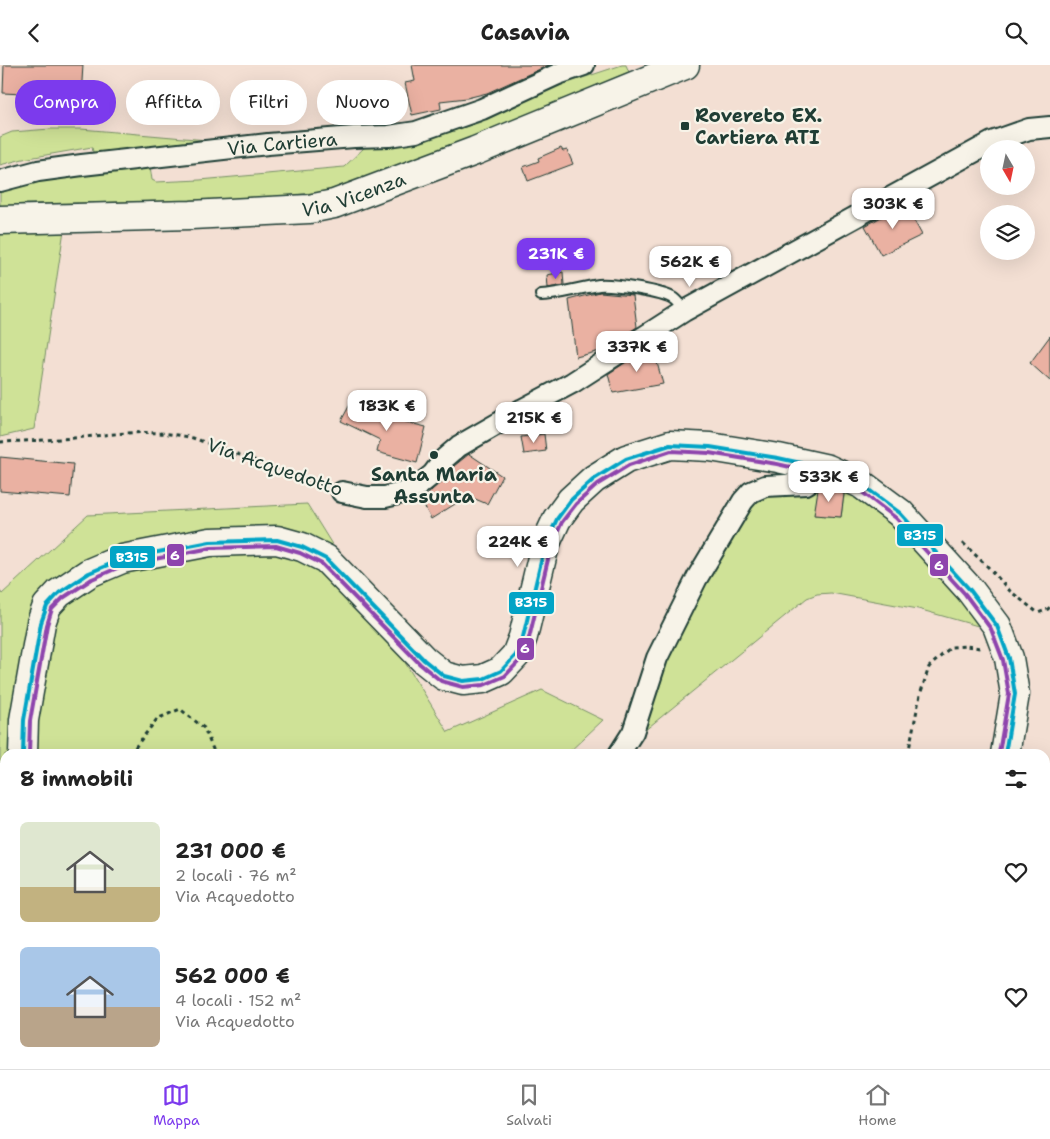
<!DOCTYPE html>
<html lang="it">
<head>
<meta charset="utf-8">
<style>
	body { margin:0; font-family:"Shantell Sans",sans-serif; background:#f2f2f2; color:#222; height:100vh; display:flex; flex-direction:column; font-size:19px; white-space:nowrap }
	* { box-sizing:border-box; margin:0 }
	p { font-size:16px; color:#767676 }
	.icon { flex:none; width:28px; height:28px; fill:none; stroke:currentColor; stroke-width:2; stroke-linecap:round; stroke-linejoin:round }
	.map { position:relative; flex:1; overflow:hidden }
	.sheet { position:absolute; left:0px; top:684px; width:1050px; height:321px; display:flex; flex-direction:column; background:#fff; border-radius:15px 15px 0 0; box-shadow:0 5px 20px #0002 }
	.sheet>* { flex:none }
	.hud { position:absolute; left:15px; top:15px; width:500px; height:45px; display:flex; gap:10px }
	.needle { width:32px; rotate:171deg }
	.fabs { position:absolute; left:980px; top:75px; display:grid; gap:10px }
	.fabs a { display:grid; place-items:center; width:55px; height:55px; border-radius:50%; background:#fff; box-shadow:0 5px 20px #0002; font-size:25px }
	.price { position:absolute; translate:-50% -42px; padding:0 11px; border-radius:10px; background:#fff; color:#222; font-size:16px; line-height:32px; filter:drop-shadow(0 1px 2px #0008) }
	.price::after { content:''; position:absolute; left:50%; top:30px; width:15px; height:11px; margin-left:-8px; background:inherit; clip-path:polygon(0 0,100% 0,50% 100%) }
	.price.current { background:#7c3aed; color:#fff }
	ul { padding:0; list-style:none }
	li { display:flex; align-items:center; gap:15px; height:125px; padding:0 20px }
	li span { display:grid; place-items:center; flex:none; width:140px; height:100px; border-radius:8px; color:#555 }
	li>.icon { margin-inline-start:auto }
	span .icon { width:60px; height:60px; fill:#fffc; stroke-width:1 }
	li b { font-size:21px }
	h2 { display:flex; justify-content:space-between; align-items:center; height:60px; padding:0 20px; font-size:21px }
	.chip { padding:0 18px; border-radius:22px; background:#fff; box-shadow:0 5px 20px #0002; font-size:18px; line-height:45px }
	.chip.current { background:#7c3aed; color:#fff }
	header { display:flex; justify-content:space-between; align-items:center; height:65px; padding:0 20px; background:#fff; font-size:22px; font-weight:700 }
	.menu { display:flex; justify-content:space-around; align-items:center; height:70px; border-top:1px solid #e0e0e0; background:#fff; font-size:14px; color:#767676 }
	.menu a { display:grid; justify-items:center; gap:2px }
	.menu .current { color:#7c3aed }
	.map>svg:first-child { display:block }
	.green { fill:#cfe297; stroke:#779066 }
	.building { fill:#eab1a2; stroke:#1f3d34 }
	.lines { fill:none; stroke-linecap:round; stroke-linejoin:round }
	.service-casing { stroke:#1f3d34; stroke-width:14 }
	.minor-casing { stroke:#1f3d34; stroke-width:24 }
	.secondary-casing { stroke:#1f3d34; stroke-width:31 }
	.primary-casing { stroke:#1f3d34; stroke-width:31 }
	.path { stroke:#1f3d34; stroke-width:3; stroke-dasharray:4 4; stroke-linecap:butt }
	.service { stroke:#f7f3e8; stroke-width:10 }
	.minor { stroke:#f7f3e8; stroke-width:20 }
	.secondary { stroke:#f7f3e8; stroke-width:28 }
	.primary { stroke:#f7f3e8; stroke-width:28 }
	.bus-1-casing { stroke:#f7f3e8; stroke-width:8 }
	.bus-2-casing { stroke:#f7f3e8; stroke-width:8 }
	.bus-1 { stroke:#02a4c6; stroke-width:4 }
	.bus-2 { stroke:#8e44ad; stroke-width:4 }
	.poi-dot { fill:#1f3d34; stroke:#f7f3e8; stroke-width:2 }
	.labels { text-anchor:middle; dominant-baseline:central; stroke-width:4.5; stroke-linejoin:round; paint-order:stroke }
	.poi-label { font-size:19px; font-weight:bold; fill:#1f3d34; stroke:#f7f3e8; text-anchor:start }
	.street-label { font-size:19px; fill:#1f3d34; stroke:#f7f3e8 }
	.line-badge { stroke:#f7f3e8; stroke-width:2 }
	.badge-label { font-size:14px; text-anchor:middle; font-weight:bold; fill:#fff }
</style>
</head>
<body>
<header><svg class="icon" aria-label="back" viewBox="0 0 24 24"><path d="M15 5l-7 7 7 7"/></svg>Casavia<svg class="icon" aria-label="search" viewBox="0 0 24 24"><circle cx="10" cy="10" r="6"/><path d="M15 15l6 6"/></svg></header>
<div class="map">
<svg width="1050" height="1004" viewBox="0 0 1050 1004">
	<rect width="100%" height="100%" fill="#f3dfd3"/>
	<filter id="ink" filterUnits="userSpaceOnUse"><feTurbulence type="fractalNoise" baseFrequency=".02" numOctaves="2"/><feDisplacementMap in="SourceGraphic" scale="10" xChannelSelector="R" yChannelSelector="G"/><feConvolveMatrix kernelMatrix="1 2 1 2 8 2 1 2 1" color-interpolation-filters="sRGB"/></filter>
	<g filter="url(#ink)">
		<g class="green">
			<path d="M622 0H626L629 7 423 93 333 126 271 132 175 136 26 139 0 141V123L15 119 150 101 152 115 156 117 200 115 344 102 365 82 403 79 443 69 481 57 537 28Z"/>
			<path d="M50 64H81L207 75 94 92 92 82 23 94 0 100V72L12 67Z"/>
			<path d="M64 165 34 364 0 372V167Z"/>
			<path d="M845 424 898 460 985 563 918 544 831 528 817 529 807 533 644 666 654 609 751 432 790 425 818 426 815 450 841 452Z"/>
			<path d="M307 439 448 667 542 625 603 655 567 689H5V1000H80L76 1004H0V526L2 529 88 450Z"/>
			<path d="M270 1000H389V1004H269Z"/>
			<path d="M545 1000H605L604 1004H545Z"/>
		</g>
		<g class="building">
			<path d="M4 0H83L81 32 3 28Z"/>
			<path d="M412 0H549L487 28 467 33 440 36 441 44 412 50 405 18 415 16Z"/>
			<path d="M561 83 563 86 567 85 573 99 528 116 523 102 539 96 538 93Z"/>
			<path d="M905 139 922 170 881 190 865 161Z"/>
			<path d="M563 207 564 220 548 223 547 210Z"/>
			<path d="M600 227 633 230 637 262 600 286 576 292 569 235Z"/>
			<path d="M1050 271V316L1030 298Z"/>
			<path d="M652 280 663 319 613 328 608 309Z"/>
			<path d="M354 332 370 339 366 347 426 362 417 398 377 387 380 375 341 356Z"/>
			<path d="M544 369 546 386 524 389 521 372Z"/>
			<path d="M469 389 502 411 487 439 468 431 431 454 422 437 431 426 444 414 455 408 450 407 454 401Z"/>
			<path d="M0 392 73 399 70 432 0 426Z"/>
			<path d="M824 421 830 422 844 429 841 452 814 450 818 425Z"/>
		</g>
		<g class="lines">
			<g class="service-casing">
				<path id="service" d="M541 230C561 229 579 223 599 220 612 219 664 226 674 234 678 237 681 242 684 246"/>
			</g>
			<g class="minor-casing">
				<g id="minor">
					<path id="s1" d="M0 116 38 106 82 100 268 79 354 72 389 71 416 67 482 44 558 9 584 0"/>
					<path d="M342 427 367 432H385L402 428 418 421 433 409 445 393 459 381 523 344 572 318 684 246 992 77 1029 64 1050 62"/>
					<path d="M619 689 633 667 657 593 697 513 743 436 751 427 765 421 806 419 828 404"/>
					<path d="M576 1004V1000"/>
				</g>
			</g>
			<g class="secondary-casing">
				<g id="secondary">
					<path d="M23 689 24 655 41 558 47 541 59 528 89 508 122 494 210 477 277 475 302 482 326 494 424 595 444 611 463 616 483 614 501 606 516 590 523 572 545 480 557 454 571 435 594 414 626 394 670 380 710 382 778 393 828 404 861 419 900 448 970 525 997 561 1009 593 1015 629 1005 689"/>
					<path d="M0 925 5 917"/>
					<path d="M1010 1000 1011 1004"/>
				</g>
			</g>
			<g class="primary-casing">
				<g id="primary">
					<path id="s2" d="M0 155 191 150 309 144 334 139 475 86 685 0"/>
				</g>
			</g>
			<g class="path">
				<path d="M0 377C25 376 49 375 74 373 117 369 150 363 193 373L323 420"/>
				<path d="M963 478 988 502 1010 526 1038 548 1048 544 1050 542"/>
				<path d="M130 689 157 654 180 644 204 663 215 689"/>
				<path d="M908 689 920 630 929 602 951 582 966 581 980 583"/>
				<path d="M1045 812 1050 802"/>
			</g>
			<use href="#service" class="service"/>
			<use href="#minor" class="minor"/>
			<use href="#secondary" class="secondary"/>
			<use href="#primary" class="primary"/>
			<g class="bus-1-casing">
				<path id="bus-1" d="M23 689 24 655 41 558 47 541 59 528 89 508 122 494 210 477 277 475 302 482 326 494 424 595 444 611 463 616 483 614 501 606 516 590 523 572 545 480 557 454 571 435 594 414 626 394 670 380 710 382 778 393 828 404 861 419 900 448 970 525 997 561 1009 593 1015 629 1005 689"/>
			</g>
			<g class="bus-2-casing">
				<path id="bus-2" d="M29 689 30 656 47 560 52 544 63 533 92 514 124 500 211 483 276 481 300 488 322 499 420 599 441 616 463 622 484 620 505 611 522 593 529 573 551 482 562 457 576 439 598 419 629 400 671 386 709 388 777 399 826 410 858 424 896 453 965 529 991 564 1003 595 1009 629 999 688"/>
			</g>
			<use href="#bus-1" class="bus-1"/>
			<use href="#bus-2" class="bus-2"/>
		</g>
	</g>
	<g class="poi-dot">
		<rect x="680" y="56" width="10" height="10" rx="2.5"/>
		<circle cx="434" cy="390" r="5"/>
	</g>
	<g class="labels">
		<g class="poi-label">
			<text x="695" y="50">Rovereto EX.<tspan x="695" dy="22">Cartiera ATI</tspan></text>
			<text x="434" y="409" text-anchor="middle">Santa Maria<tspan x="434" dy="22">Assunta</tspan></text>
		</g>
		<g class="street-label">
			<text stroke="none"><textPath href="#s1" startOffset="285">Via Cartiera</textPath></text>
			<text stroke="none"><textPath href="#s2" startOffset="356">Via Vicenza</textPath></text>
			<text transform="translate(275 402) rotate(19)">Via Acquedotto</text>
		</g>
	</g>
	<g class="line-badge">
		<rect x="896" y="458" width="48" height="24" rx="5" fill="#02a4c6"/>
		<rect x="166" y="478" width="19" height="24" rx="5" fill="#8e44ad"/>
		<rect x="109" y="480" width="47" height="24" rx="5" fill="#02a4c6"/>
		<rect x="929" y="488" width="20" height="24" rx="5" fill="#8e44ad"/>
		<rect x="508" y="526" width="47" height="24" rx="5" fill="#02a4c6"/>
		<rect x="516" y="572" width="19" height="24" rx="5" fill="#8e44ad"/>
	</g>
	<g class="badge-label">
		<text x="920" y="475">B315</text>
		<text x="175" y="495">6</text>
		<text x="132" y="497">B315</text>
		<text x="939" y="505">6</text>
		<text x="531" y="542">B315</text>
		<text x="525" y="588">6</text>
	</g>
</svg>
<div class="fabs">
<a><svg class="needle" viewBox="-14 -14 28 28"><path d="M0-13l5 13h-10z" fill="#e53935"/><path d="M0 13l5-13h-10z" fill="#767676"/></svg></a>
<a><svg class="icon" aria-label="layers" viewBox="0 0 24 24"><path d="M12 4l9 5-9 5-9-5zM3 14l9 5 9-5"/></svg></a>
</div>
<b class="price" style="left:893px;top:165px">303K €</b>
<b class="price current" style="left:556px;top:215px">231K €</b>
<b class="price" style="left:690px;top:223px">562K €</b>
<b class="price" style="left:637px;top:308px">337K €</b>
<b class="price" style="left:387px;top:367px">183K €</b>
<b class="price" style="left:534px;top:379px">215K €</b>
<b class="price" style="left:829px;top:438px">533K €</b>
<b class="price" style="left:518px;top:503px">224K €</b>
<div class="hud">
<a class="chip current">Compra</a>
<a class="chip">Affitta</a>
<a class="chip">Filtri</a>
<a class="chip">Nuovo</a>
</div>
<section class="sheet">
<h2>8 immobili<svg class="icon" aria-label="filters" viewBox="0 0 24 24"><path d="M4 7h16M4 17h16"/><circle cx="9" cy="7" r="2"/><circle cx="15" cy="17" r="2"/></svg></h2>
<ul>
<li><span style="background:linear-gradient(#dfe7d0 65%,#c2b280 0)"><svg class="icon" aria-label="home" viewBox="0 0 24 24"><path d="M3 11l9-7 9 7M6 9v11h12V9"/></svg></span><div><b>231 000 €</b><p>2 locali · 76 m²</p><p>Via Acquedotto</p></div><svg class="icon" aria-label="heart" viewBox="0 0 24 24"><path d="M12 20l-8-8c-3-5 5-10 8-4 3-6 11-1 8 4z"/></svg></li>
<li><span style="background:linear-gradient(#a9c7e8 60%,#b9a48a 0)"><svg class="icon" aria-label="home" viewBox="0 0 24 24"><path d="M3 11l9-7 9 7M6 9v11h12V9"/></svg></span><div><b>562 000 €</b><p>4 locali · 152 m²</p><p>Via Acquedotto</p></div><svg class="icon" aria-label="heart" viewBox="0 0 24 24"><path d="M12 20l-8-8c-3-5 5-10 8-4 3-6 11-1 8 4z"/></svg></li>
</ul>
</section>
</div>
<nav class="menu">
<a class="current"><svg class="icon" aria-label="map" viewBox="0 0 24 24"><path d="M3 6l6-2 6 2 6-2v14l-6 2-6-2-6 2zM9 4v14M15 6v14"/></svg>Mappa</a>
<a><svg class="icon" aria-label="saved" viewBox="0 0 24 24"><path d="M7 4h10v16l-5-4-5 4z"/></svg>Salvati</a>
<a><svg class="icon" aria-label="home" viewBox="0 0 24 24"><path d="M3 11l9-7 9 7M6 9v11h12V9"/></svg>Home</a>
</nav>
</body>
</html>
